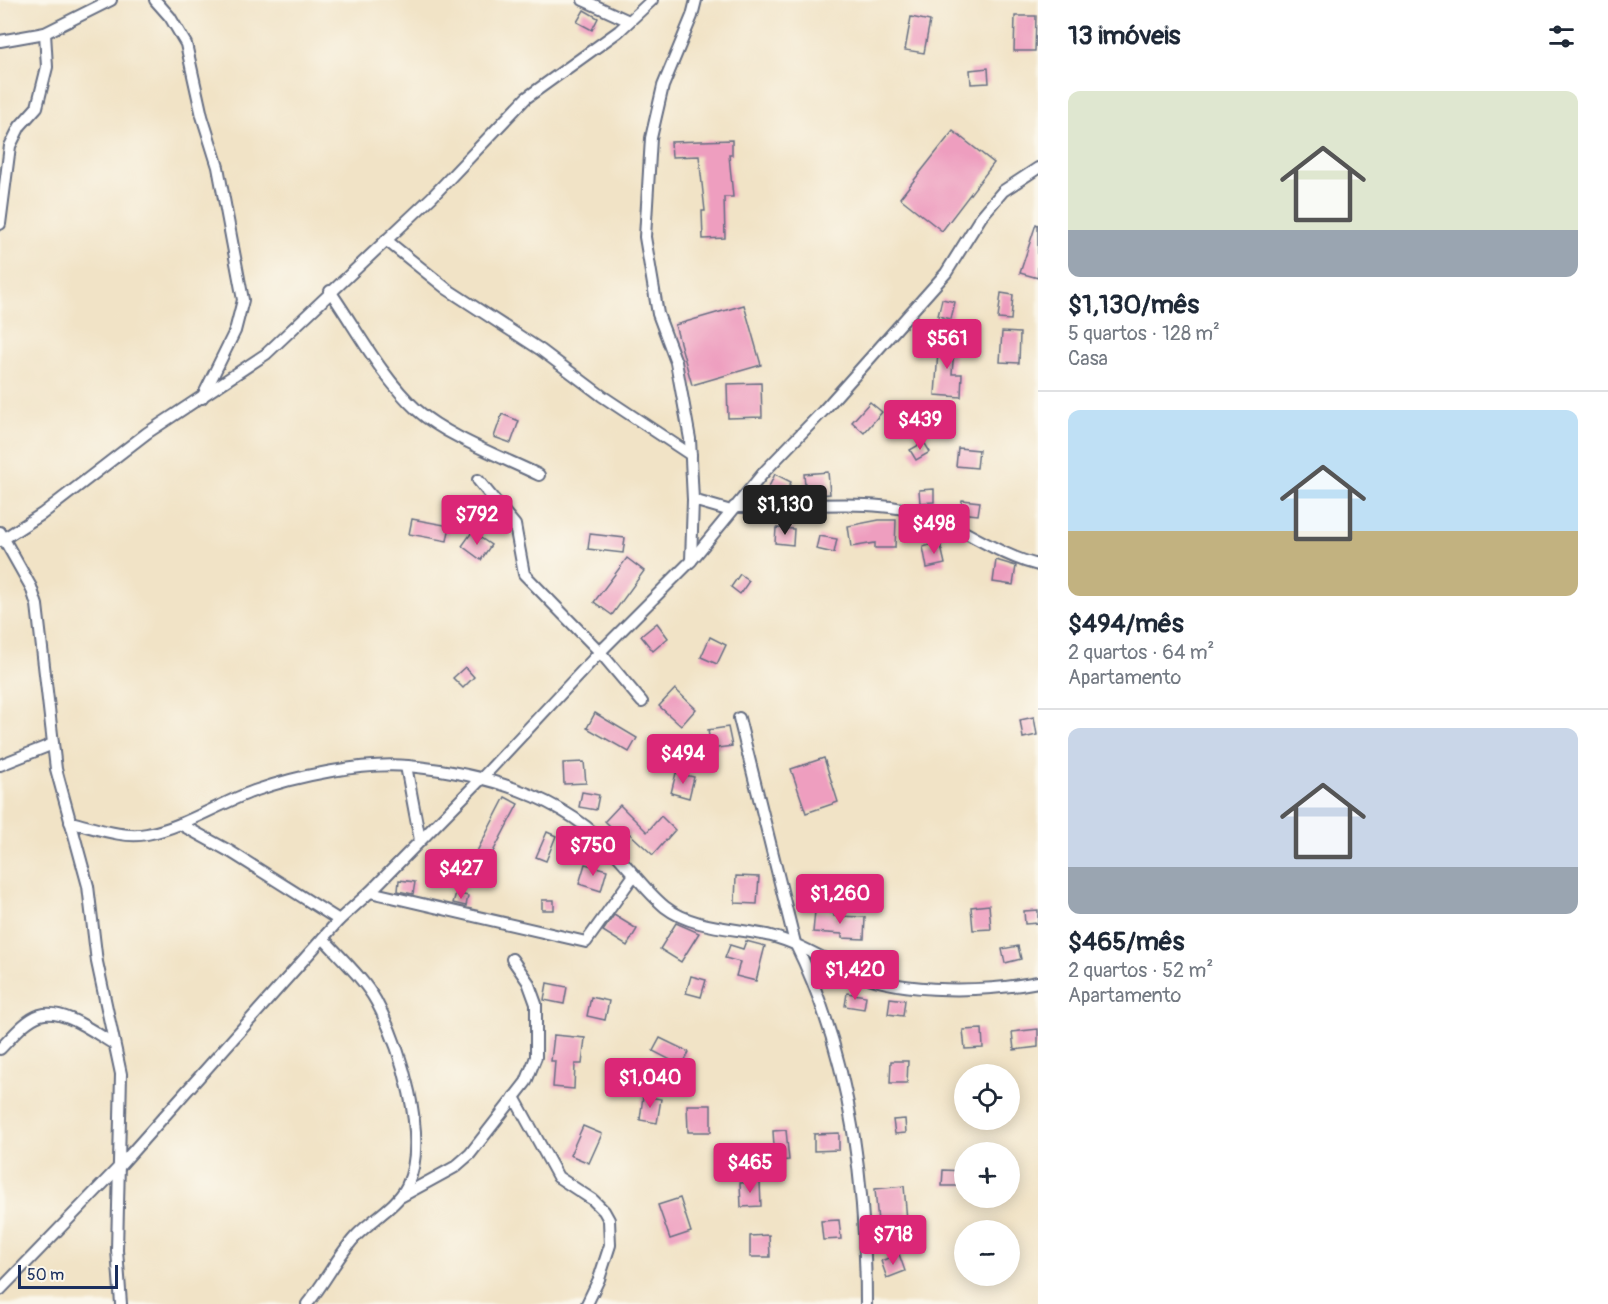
<!DOCTYPE html>
<html lang="pt">
<head>
<meta charset="utf-8">
<style>
	body { margin:0; font-family:Pangolin,sans-serif; background:#f2f2f3; color:#1f2937; height:100vh; display:flex; flex-direction:column; font-size:22px; white-space:nowrap }
	* { box-sizing:border-box; margin:0 }
	p { font-size:20px; color:#747a83 }
	.icon { flex:none; width:33px; height:33px; fill:none; stroke:currentColor; stroke-width:2; stroke-linecap:round; stroke-linejoin:round }
	.map { position:relative; flex:1; overflow:hidden }
	.panel { display:flex; flex-direction:column; background:#fff; width:570px }
	.panel>* { flex:none }
	.controls { position:absolute; left:954px; top:1064px; display:grid; gap:12px }
	.controls a { display:grid; place-items:center; width:66px; height:66px; border-radius:50%; background:#fff; box-shadow:0 3px 15px #0003; font-size:30px }
	.scale { position:absolute; left:18px; bottom:15px; width:100px; box-sizing:border-box; padding-left:6px; border:3px solid #1b2f5e; border-top:0; font-size:16px; line-height:21px; white-space:nowrap; color:#1b2f5e; -webkit-text-stroke:4px #fbf7ec; paint-order:stroke }
	.price { position:absolute; translate:-50% -51px; padding:0 14px; border-radius:6px; background:#db2777; color:#fff; font-size:20px; line-height:39px; filter:drop-shadow(0 2px 3px #0008) }
	.price::after { content:''; position:absolute; left:50%; top:36px; width:18px; height:14px; margin-left:-9px; background:inherit; clip-path:polygon(0 0,100% 0,50% 100%) }
	.price.active { background:#222; color:#fff }
	ul { padding:0; list-style:none }
	li { display:grid; align-content:center; gap:12px; height:318px; padding:0 30px }
	li+li { border-top:2px solid #e0e1e3 }
	li span { display:grid; place-items:center; height:186px; border-radius:12px; color:#555 }
	li>.icon { margin-inline-start:auto }
	span .icon { width:108px; height:108px; fill:#fffc; stroke-width:1 }
	li b { font-size:26px }
	h2 { display:flex; justify-content:space-between; align-items:center; height:72px; padding:0 30px; font-size:26px }
	main { display:flex; flex:1; min-height:0 }
	.map>svg:first-child { display:block }
	.building { fill:#ee9ebf }
	.lines { fill:none; stroke-linecap:round; stroke-linejoin:round }
	.street-casing { stroke:#666e82; stroke-width:14 }
	.street { stroke:#fff; stroke-width:10 }
</style>
</head>
<body>
<main>
<div class="map">
<svg width="1038" height="1304" viewBox="0 0 1038 1304">
	<rect width="100%" height="100%" fill="#fbf7ec"/>
	<filter id="ink" filterUnits="userSpaceOnUse"><feTurbulence type="fractalNoise" baseFrequency=".0167" numOctaves="2"/><feDisplacementMap in="SourceGraphic" scale="12" xChannelSelector="R" yChannelSelector="G"/><feConvolveMatrix kernelMatrix="1 2 1 2 8 2 1 2 1" color-interpolation-filters="sRGB"/></filter>
	<filter id="wash" filterUnits="userSpaceOnUse"><feTurbulence type="fractalNoise" baseFrequency=".008" numOctaves="4" result="noise"/><feDisplacementMap in="SourceGraphic" scale="24" xChannelSelector="R" yChannelSelector="G"/><feGaussianBlur stdDeviation="1.35" result="paint"/><feColorMatrix in="noise" values="0 0 0 0 0 0 0 0 0 0 0 0 0 0 0 0 0 1.4 0 .05"/><feComposite in="paint" operator="in"/></filter>
	<g filter="url(#wash)">
		<rect width="100%" height="100%" fill="#f1e3c6"/>
		<g id="blocks">
			<g class="building">
				<path d="M584 10 598 18 592 30 577 22Z"/>
				<path d="M1015 16H1036L1035 51H1014Z"/>
				<path d="M911 17 930 21 924 53 905 50Z"/>
				<path d="M988 68 989 83 971 84 970 70Z"/>
				<path d="M953 131 994 163 942 231 900 198Z"/>
				<path d="M732 140V155H729L733 197H724L725 238 703 239 702 211H705L699 156 672 157 671 142Z"/>
				<path d="M1036 224 1038 225V278L1020 273Z"/>
				<path d="M1001 293 1013 295 1011 320 998 319Z"/>
				<path d="M942 299 955 302 951 319 938 316Z"/>
				<path d="M744 305 761 365 692 385 675 325Z"/>
				<path d="M1002 332 1020 333 1019 363 1000 362Z"/>
				<path d="M939 336 955 338 952 374H962L961 397 935 395Z"/>
				<path d="M761 383 762 417 728 418 727 384Z"/>
				<path d="M870 402 882 412 864 433 852 422Z"/>
				<path d="M502 414 519 421 511 443 494 437Z"/>
				<path d="M924 442 930 452 916 460 910 450Z"/>
				<path d="M958 448 979 450 977 468 956 466Z"/>
				<path d="M828 472 830 494 806 496 804 474Z"/>
				<path d="M775 474 791 482 783 499 767 491Z"/>
				<path d="M934 489V502L920 503 919 490Z"/>
				<path d="M962 500 980 502 978 515 960 513Z"/>
				<path d="M412 519 450 526 447 541 409 534Z"/>
				<path d="M879 520H896L895 548H875V543L851 547 848 526Z"/>
				<path d="M776 528 794 529 793 545 775 543Z"/>
				<path d="M472 532 491 545 481 560 462 546Z"/>
				<path d="M590 534 625 538 623 553 588 549Z"/>
				<path d="M819 536 837 539 834 553 816 549Z"/>
				<path d="M940 542 945 564 927 568 923 547Z"/>
				<path d="M627 558 644 571 612 615 594 602Z"/>
				<path d="M996 560 1016 566 1013 585 993 582Z"/>
				<path d="M740 574 749 581 740 594 731 587Z"/>
				<path d="M657 623 668 638 653 651 641 636Z"/>
				<path d="M710 637 726 645 717 664 701 657Z"/>
				<path d="M465 667 474 677 463 688 453 678Z"/>
				<path d="M675 689 696 709 681 726 659 706Z"/>
				<path d="M595 713 637 738 629 752 587 728Z"/>
				<path d="M1034 717 1037 735 1023 738 1020 720Z"/>
				<path d="M728 727 732 746 711 749 708 730Z"/>
				<path d="M696 754 710 758 707 770 693 766Z"/>
				<path d="M824 758 838 802 806 813 791 769Z"/>
				<path d="M584 762 586 783 564 784 563 763Z"/>
				<path d="M676 773 694 777 689 798 671 793Z"/>
				<path d="M582 792 599 795 596 810 579 807Z"/>
				<path d="M505 797 518 804 483 871 470 865Z"/>
				<path d="M620 805 647 832 661 816 675 830 653 855 630 834 624 840 605 821Z"/>
				<path d="M547 832 556 836 546 861 536 857Z"/>
				<path d="M585 864 607 870 601 891 579 884Z"/>
				<path d="M736 876 759 877 757 904 735 903Z"/>
				<path d="M399 880 415 882 413 894 398 891Z"/>
				<path d="M456 893 468 896 466 906 453 903Z"/>
				<rect x="542" y="900" width="12" height="10"/>
				<path d="M989 905 991 929 973 930 971 907Z"/>
				<path d="M1038 910V923L1025 924 1024 911Z"/>
				<path d="M815 911 834 913V916L865 917 864 939 842 938V934L813 932Z"/>
				<path d="M614 915 637 929 627 946 603 931Z"/>
				<path d="M676 923 699 933 681 962 660 949Z"/>
				<path d="M746 941 765 946 756 981 736 976 740 962 725 958 730 945 743 949Z"/>
				<path d="M1018 946 1021 959 1005 963 1002 949Z"/>
				<path d="M691 976 706 980 701 997 686 993Z"/>
				<path d="M547 983 567 987 564 1004 544 1000Z"/>
				<path d="M847 993 866 996 864 1009 845 1006Z"/>
				<path d="M591 997 609 1001 605 1020 587 1016Z"/>
				<path d="M890 998 905 1000 903 1016 888 1014Z"/>
				<path d="M982 1029 983 1048 965 1049 963 1030Z"/>
				<path d="M1038 1029V1047L1014 1050 1012 1032Z"/>
				<path d="M554 1035 585 1038 582 1064H575L574 1089 553 1087 555 1061H551Z"/>
				<path d="M660 1038 689 1052 682 1066 653 1051Z"/>
				<path d="M891 1061H908L907 1083H890Z"/>
				<path d="M643 1096 661 1099 657 1123 640 1120Z"/>
				<path d="M687 1105H711V1132H688Z"/>
				<path d="M905 1119 906 1133 895 1134 893 1120Z"/>
				<path d="M583 1126 602 1134 589 1163 570 1155Z"/>
				<path d="M786 1130 789 1160 775 1161 773 1131Z"/>
				<path d="M839 1133V1150L814 1151V1134Z"/>
				<path d="M943 1170 964 1171V1186H942Z"/>
				<path d="M760 1182 761 1206 741 1207 740 1183Z"/>
				<path d="M904 1186 908 1231 879 1233 875 1189Z"/>
				<path d="M680 1198 691 1232 670 1239 658 1205Z"/>
				<path d="M839 1220 841 1239 823 1240 821 1221Z"/>
				<path d="M769 1235 770 1257H750V1236Z"/>
				<path d="M899 1254 905 1271 887 1278 881 1261Z"/>
			</g>
		</g>
	</g>
	<g filter="url(#ink)">
		<use href="#blocks" fill-opacity="0" stroke="#666e82" stroke-width="1.5"/>
		<g class="lines">
			<g class="street-casing">
				<g id="street">
					<path d="M155 0 170 17 186 44 202 116 218 167 243 300 235 331 202 398"/>
					<path d="M583 0 629 21"/>
					<path d="M0 41 45 33 111 0"/>
					<path d="M0 224 10 146 20 126 37 107 47 67 45 33"/>
					<path d="M386 240 447 289 541 350 602 396 691 455"/>
					<path d="M330 291C357 330 382 378 417 410 446 436 504 458 539 475"/>
					<path d="M478 480 515 525 524 574 600 652 642 702"/>
					<path d="M693 500 731 511"/>
					<path d="M734 507C787 508 868 498 917 512 960 524 994 554 1038 565"/>
					<path d="M0 532 31 587 37 605 56 769 88 886 97 962 121 1074 117 1250 121 1304"/>
					<path d="M0 541 42 514 147 433 266 354 432 197 526 98 619 31 652 0"/>
					<path d="M691 561 693 500 690 439 676 362 658 314 645 237 651 138 663 86 692 16 696 0"/>
					<path d="M739 718 795 943C850 1054 866 1181 866 1304"/>
					<path d="M0 765 53 744"/>
					<path d="M406 766 420 840"/>
					<path d="M70 822C93 827 123 839 147 834 184 827 218 804 254 791 296 776 363 762 408 766 480 773 556 793 608 846 628 865 644 890 665 907 693 929 738 928 771 936 802 944 827 962 857 974 907 994 985 992 1038 982"/>
					<path d="M180 824 231 852 339 920"/>
					<path d="M370 892 586 942 634 875"/>
					<path d="M0 1049C11 1038 25 1020 40 1015 64 1008 95 1033 114 1044"/>
					<path d="M514 1097 558 1177 593 1200 604 1211 609 1220 610 1245 599 1279 587 1304"/>
					<path d="M402 1196 455 1167 470 1154 526 1082 536 1057V1004L528 982 512 959"/>
					<path d="M0 1290 119 1167 339 920 370 892 481 779 600 652 691 561 765 471 823 411 946 273 981 217 1003 191 1038 168"/>
					<path d="M307 1304C326 1282 338 1254 358 1234 374 1218 397 1206 407 1186 430 1138 400 1046 376 1001 363 978 341 958 323 938"/>
				</g>
			</g>
			<use href="#street" class="street"/>
		</g>
	</g>
</svg>
<div class="controls">
<a><svg class="icon" aria-label="locate" viewBox="0 0 24 24"><circle cx="12" cy="12" r="6"/><path d="M12 2v4M12 18v4M2 12h4M18 12h4"/></svg></a>
<a>+</a>
<a>−</a>
</div>
<div class="scale">50 m</div>
<b class="price" style="left:947px;top:370px">$561</b>
<b class="price" style="left:920px;top:451px">$439</b>
<b class="price active" style="left:785px;top:536px">$1,130</b>
<b class="price" style="left:477px;top:546px">$792</b>
<b class="price" style="left:934px;top:555px">$498</b>
<b class="price" style="left:683px;top:785px">$494</b>
<b class="price" style="left:593px;top:877px">$750</b>
<b class="price" style="left:461px;top:900px">$427</b>
<b class="price" style="left:840px;top:925px">$1,260</b>
<b class="price" style="left:855px;top:1001px">$1,420</b>
<b class="price" style="left:650px;top:1109px">$1,040</b>
<b class="price" style="left:750px;top:1194px">$465</b>
<b class="price" style="left:893px;top:1266px">$718</b>
</div>
<section class="panel">
<h2>13 imóveis<svg class="icon" aria-label="filters" viewBox="0 0 24 24"><path d="M4 7h16M4 17h16"/><circle cx="9" cy="7" r="2"/><circle cx="15" cy="17" r="2"/></svg></h2>
<ul>
<li><span style="background:linear-gradient(#dfe7d0 75%,#9aa5b1 0)"><svg class="icon" aria-label="home" viewBox="0 0 24 24"><path d="M3 11l9-7 9 7M6 9v11h12V9"/></svg></span><div><b>$1,130/mês</b><p>5 quartos · 128 m²</p><p>Casa</p></div></li>
<li><span style="background:linear-gradient(#bfe0f5 65%,#c2b280 0)"><svg class="icon" aria-label="home" viewBox="0 0 24 24"><path d="M3 11l9-7 9 7M6 9v11h12V9"/></svg></span><div><b>$494/mês</b><p>2 quartos · 64 m²</p><p>Apartamento</p></div></li>
<li><span style="background:linear-gradient(#c9d6e8 75%,#9aa5b1 0)"><svg class="icon" aria-label="home" viewBox="0 0 24 24"><path d="M3 11l9-7 9 7M6 9v11h12V9"/></svg></span><div><b>$465/mês</b><p>2 quartos · 52 m²</p><p>Apartamento</p></div></li>
</ul>
</section>
</main>
</body>
</html>
